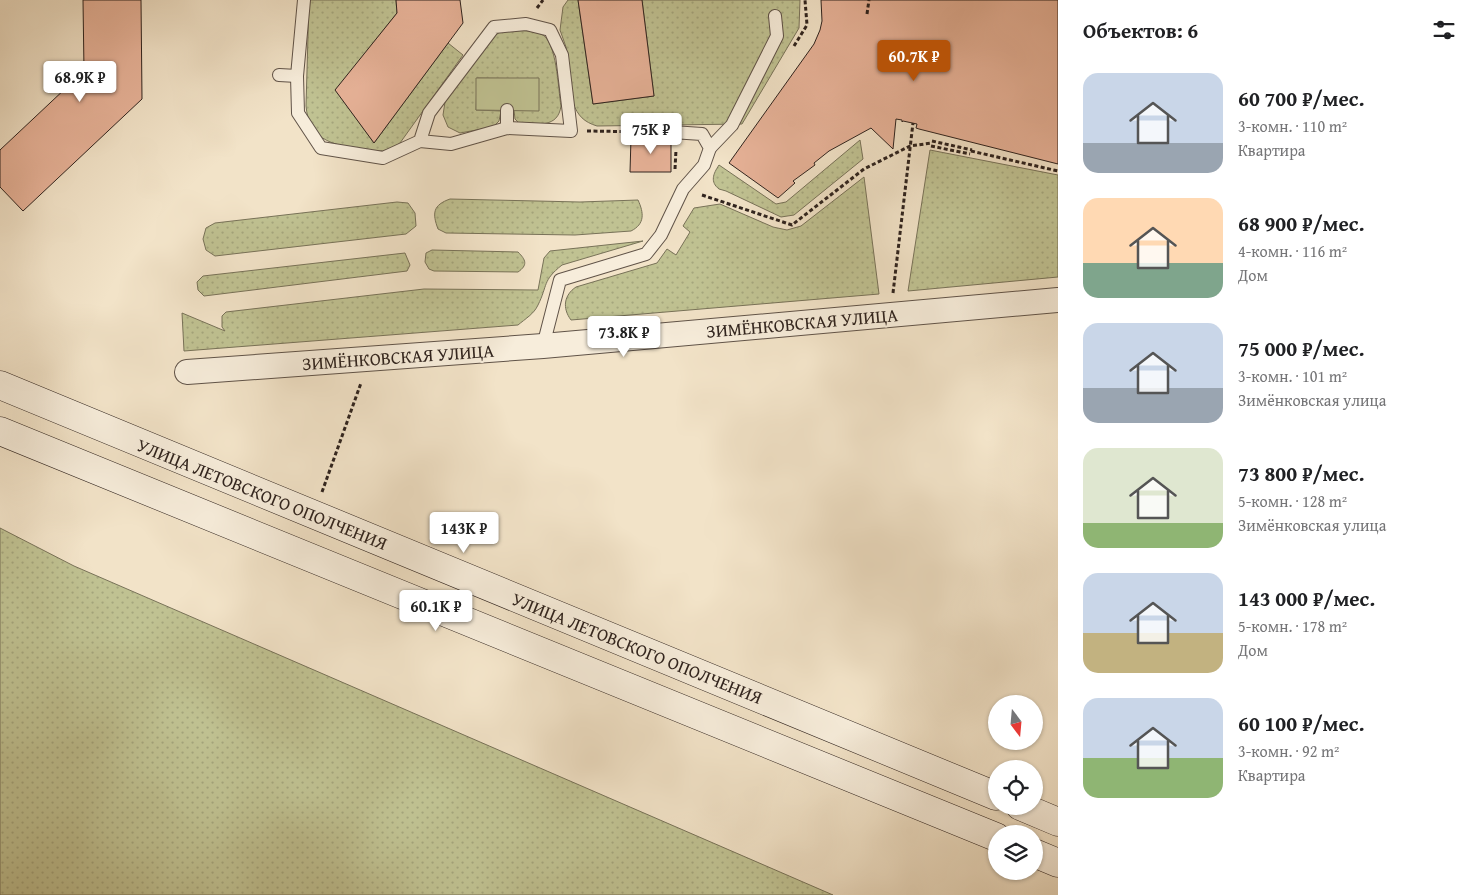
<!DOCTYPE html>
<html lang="ru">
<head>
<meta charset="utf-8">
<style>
	body { margin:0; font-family:"Gentium Book Plus",serif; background:#f6f6f6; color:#202124; height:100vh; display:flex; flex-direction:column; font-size:19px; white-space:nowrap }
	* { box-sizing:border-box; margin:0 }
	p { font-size:16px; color:#757577 }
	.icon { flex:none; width:28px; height:28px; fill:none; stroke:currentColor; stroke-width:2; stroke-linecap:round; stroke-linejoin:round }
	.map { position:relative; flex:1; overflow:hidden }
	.panel { display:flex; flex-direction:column; background:#fff; width:425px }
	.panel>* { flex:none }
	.needle { width:32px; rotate:164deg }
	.tools { position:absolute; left:988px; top:695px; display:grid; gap:10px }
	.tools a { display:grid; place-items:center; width:55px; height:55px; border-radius:50%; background:#fff; box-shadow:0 1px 4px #0004; font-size:25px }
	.price { position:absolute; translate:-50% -42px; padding:0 11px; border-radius:5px; background:#fff; color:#222; font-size:16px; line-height:32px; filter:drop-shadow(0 1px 2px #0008) }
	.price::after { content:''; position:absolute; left:50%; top:30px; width:15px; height:11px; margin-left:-8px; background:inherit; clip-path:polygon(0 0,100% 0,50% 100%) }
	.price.current { background:#b45309; color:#fff }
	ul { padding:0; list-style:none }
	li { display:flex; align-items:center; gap:15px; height:125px; padding:0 25px }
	li span { display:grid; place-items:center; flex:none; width:140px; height:100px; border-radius:15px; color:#555 }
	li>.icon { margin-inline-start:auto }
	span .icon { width:60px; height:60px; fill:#fffc; stroke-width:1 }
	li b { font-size:21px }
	h2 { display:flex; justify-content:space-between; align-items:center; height:60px; padding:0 25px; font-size:21px }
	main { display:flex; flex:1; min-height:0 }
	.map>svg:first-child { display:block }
	.green { fill:url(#green-dots); stroke:#787258 }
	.pitch { fill:#c0c292; stroke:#787258 }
	.building { fill:#e7b298; stroke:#2f231e }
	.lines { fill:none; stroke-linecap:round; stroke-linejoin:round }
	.lane-casing { stroke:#605348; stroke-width:14 }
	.street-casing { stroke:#605348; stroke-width:26 }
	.secondary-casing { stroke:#2f231e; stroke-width:29 }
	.path { stroke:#2f231e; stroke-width:3; stroke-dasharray:4 2.5; stroke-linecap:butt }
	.lane { stroke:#f7eddb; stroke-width:12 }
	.street { stroke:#f7eddb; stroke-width:24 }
	.secondary { stroke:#f7eddb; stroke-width:28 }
	.labels { text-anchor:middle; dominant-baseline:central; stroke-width:4; stroke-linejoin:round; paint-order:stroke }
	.street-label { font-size:18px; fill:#2f231e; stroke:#f7eddb }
</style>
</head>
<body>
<main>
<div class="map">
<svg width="1058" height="895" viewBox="0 0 1058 895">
	<defs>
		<pattern id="green-dots" width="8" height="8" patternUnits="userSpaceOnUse" patternTransform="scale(1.25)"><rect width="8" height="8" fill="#c0c292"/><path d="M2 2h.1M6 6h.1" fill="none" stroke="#a5a67d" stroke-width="1.8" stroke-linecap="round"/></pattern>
	</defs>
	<rect width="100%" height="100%" fill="#f2e3c8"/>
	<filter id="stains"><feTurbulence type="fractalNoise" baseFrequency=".004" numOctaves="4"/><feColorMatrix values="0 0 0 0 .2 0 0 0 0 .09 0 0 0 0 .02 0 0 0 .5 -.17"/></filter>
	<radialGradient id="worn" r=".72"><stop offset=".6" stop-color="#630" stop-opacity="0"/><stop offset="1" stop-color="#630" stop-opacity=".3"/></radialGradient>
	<g class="green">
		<path d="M309 0H396L397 13 336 90 374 143 448 43 463 55 400 143C385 154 376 151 358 149 330 144 309 139 306 106Z"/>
		<path d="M568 0H578L593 104 654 96 642 0H800L799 28 742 124 597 126C584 122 578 116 573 103L566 47 560 30 563 7Z"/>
		<path d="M502 31C514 31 530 29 541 34 557 40 558 89 561 106 558 128 538 124 520 124L515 119 514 110 539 79 477 78 476 110 501 111 499 121 493 127 460 133 448 127 443 115 445 102 492 37Z"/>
		<path d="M860 140 863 159 794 215 781 217 726 191 719 189C710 182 713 174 719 165L776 204 786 202Z"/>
		<path d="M930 150 1058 175V277L908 291Z"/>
		<path d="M864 177 879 294 571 320C562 308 564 295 576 287L657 263 667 249 676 255 690 232 683 226 694 208 720 204 773 227 787 230 801 226Z"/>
		<path d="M450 199 580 202 638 200C644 213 645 224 631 231L575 235 446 233 438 229C432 213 433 205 450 199Z"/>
		<path d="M397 202 408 203 415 213 416 226 406 234 215 256 206 250 203 239 206 228 215 223Z"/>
		<path d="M643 241 562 265C542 281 548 285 538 305 534 314 525 319 518 325L184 351 182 313 225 331 222 327V316L226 312 424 289 538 290 544 258 550 251Z"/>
		<path d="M432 250 518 252C526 260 528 265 518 272L434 271 429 269 425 262 426 253Z"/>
		<path d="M405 253 410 265 407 271 204 296 198 290 197 282 203 276Z"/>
		<path d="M0 528 74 566 833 895H0Z"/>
	</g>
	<path class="pitch" d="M476 78H539V111L476 110Z"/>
	<g class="building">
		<path d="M83 0H141L142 99 23 211 0 187V150L84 71Z"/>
		<path d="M396 0H460L463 23 374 143 335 90 397 13Z"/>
		<path d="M578 0H642L654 96 593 104Z"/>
		<path d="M821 0H1058V164L919 129 916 128 917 124 903 121 902 122V120L896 119 893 149 871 128 829 151 814 163 815 165 793 181 795 183 778 198 729 163 814 44 820 30 822 21Z"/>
		<path d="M631 138H671V172H630Z"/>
	</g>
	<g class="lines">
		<g class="lane-casing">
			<g id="lane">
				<path d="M304 0 297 76 298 113 321 148 383 158 420 141 451 144 507 128 571 131 562 55 550 30 526 24 494 27 429 113 420 141"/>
				<path d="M279 75 297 76"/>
				<path d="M507 110V128"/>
				<path d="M710 148 732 125 777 36 775 16"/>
				<path d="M543 346 560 280 646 254 661 235 683 189 704 165 710 148 702 134 672 132"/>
			</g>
		</g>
		<g class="street-casing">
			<path id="street" d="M187 372 543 346 1058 300"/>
		</g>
		<g class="secondary-casing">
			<g id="secondary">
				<path d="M0 385 996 796"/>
				<path d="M0 431 996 837"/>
				<path d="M1020 806 1058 822"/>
				<path d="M1034 853 1058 863"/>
			</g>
		</g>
		<g class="path">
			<path d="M537 8 543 0"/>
			<path d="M867 14 869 0"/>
			<path d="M794 46 807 25 805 0"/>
			<path d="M587 131 656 132"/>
			<path d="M932 141 972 150"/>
			<path d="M931 146 970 154"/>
			<path d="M971 151 1058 171"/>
			<path d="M675 169 676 150"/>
			<path d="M702 195 792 225 864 169 910 146 932 143"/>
			<path d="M893 293 913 123"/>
			<path d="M322 492 361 383"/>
		</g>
		<use href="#lane" class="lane"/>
		<use href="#street" class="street"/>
		<use href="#secondary" class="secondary"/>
	</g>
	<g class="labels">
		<g class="street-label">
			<text transform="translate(802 323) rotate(-5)">ЗИМЁНКОВСКАЯ УЛИЦА</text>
			<text transform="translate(398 357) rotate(-4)">ЗИМЁНКОВСКАЯ УЛИЦА</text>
			<text transform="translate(262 494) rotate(22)">УЛИЦА ЛЕТОВСКОГО ОПОЛЧЕНИЯ</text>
			<text transform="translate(637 648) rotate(22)">УЛИЦА ЛЕТОВСКОГО ОПОЛЧЕНИЯ</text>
		</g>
	</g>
	<rect width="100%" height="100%" filter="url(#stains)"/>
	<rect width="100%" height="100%" fill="url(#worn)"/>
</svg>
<div class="tools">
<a><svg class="needle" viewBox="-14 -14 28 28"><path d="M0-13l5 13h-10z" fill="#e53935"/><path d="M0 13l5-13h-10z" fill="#757577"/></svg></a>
<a><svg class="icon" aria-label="locate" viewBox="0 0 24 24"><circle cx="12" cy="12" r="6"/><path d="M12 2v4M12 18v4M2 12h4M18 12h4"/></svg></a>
<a><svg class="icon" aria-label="layers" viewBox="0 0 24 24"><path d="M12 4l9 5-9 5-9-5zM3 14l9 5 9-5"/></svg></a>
</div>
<b class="price current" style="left:914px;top:82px">60.7K ₽</b>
<b class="price" style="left:80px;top:103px">68.9K ₽</b>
<b class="price" style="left:651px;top:155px">75K ₽</b>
<b class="price" style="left:624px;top:358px">73.8K ₽</b>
<b class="price" style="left:464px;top:554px">143K ₽</b>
<b class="price" style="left:436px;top:632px">60.1K ₽</b>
</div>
<section class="panel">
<h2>Объектов: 6<svg class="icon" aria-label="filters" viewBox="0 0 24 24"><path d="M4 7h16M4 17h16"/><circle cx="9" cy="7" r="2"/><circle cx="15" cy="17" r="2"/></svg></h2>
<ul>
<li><span style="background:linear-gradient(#c9d6e8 70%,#9aa5b1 0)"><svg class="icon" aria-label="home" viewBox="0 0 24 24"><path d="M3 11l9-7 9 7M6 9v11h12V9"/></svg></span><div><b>60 700 ₽/мес.</b><p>3-комн. · 110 m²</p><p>Квартира</p></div></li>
<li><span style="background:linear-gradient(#ffd9b3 65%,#7fa58c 0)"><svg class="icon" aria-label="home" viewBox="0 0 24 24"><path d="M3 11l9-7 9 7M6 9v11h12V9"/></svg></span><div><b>68 900 ₽/мес.</b><p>4-комн. · 116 m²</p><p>Дом</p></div></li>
<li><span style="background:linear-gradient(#c9d6e8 65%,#9aa5b1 0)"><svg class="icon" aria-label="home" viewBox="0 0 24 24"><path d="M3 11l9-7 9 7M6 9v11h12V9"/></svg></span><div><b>75 000 ₽/мес.</b><p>3-комн. · 101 m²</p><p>Зимёнковская улица</p></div></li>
<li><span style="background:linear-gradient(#dfe7d0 75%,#8fb573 0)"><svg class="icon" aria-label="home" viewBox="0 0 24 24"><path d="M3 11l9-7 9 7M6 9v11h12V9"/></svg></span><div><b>73 800 ₽/мес.</b><p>5-комн. · 128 m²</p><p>Зимёнковская улица</p></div></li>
<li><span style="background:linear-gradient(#c9d6e8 60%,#c2b280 0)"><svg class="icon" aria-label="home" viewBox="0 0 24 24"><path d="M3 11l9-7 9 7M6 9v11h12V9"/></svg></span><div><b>143 000 ₽/мес.</b><p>5-комн. · 178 m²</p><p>Дом</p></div></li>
<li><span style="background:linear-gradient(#c9d6e8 60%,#8fb573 0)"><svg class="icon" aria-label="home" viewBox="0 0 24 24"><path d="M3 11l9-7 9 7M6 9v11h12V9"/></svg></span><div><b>60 100 ₽/мес.</b><p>3-комн. · 92 m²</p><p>Квартира</p></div></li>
</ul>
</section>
</main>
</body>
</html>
